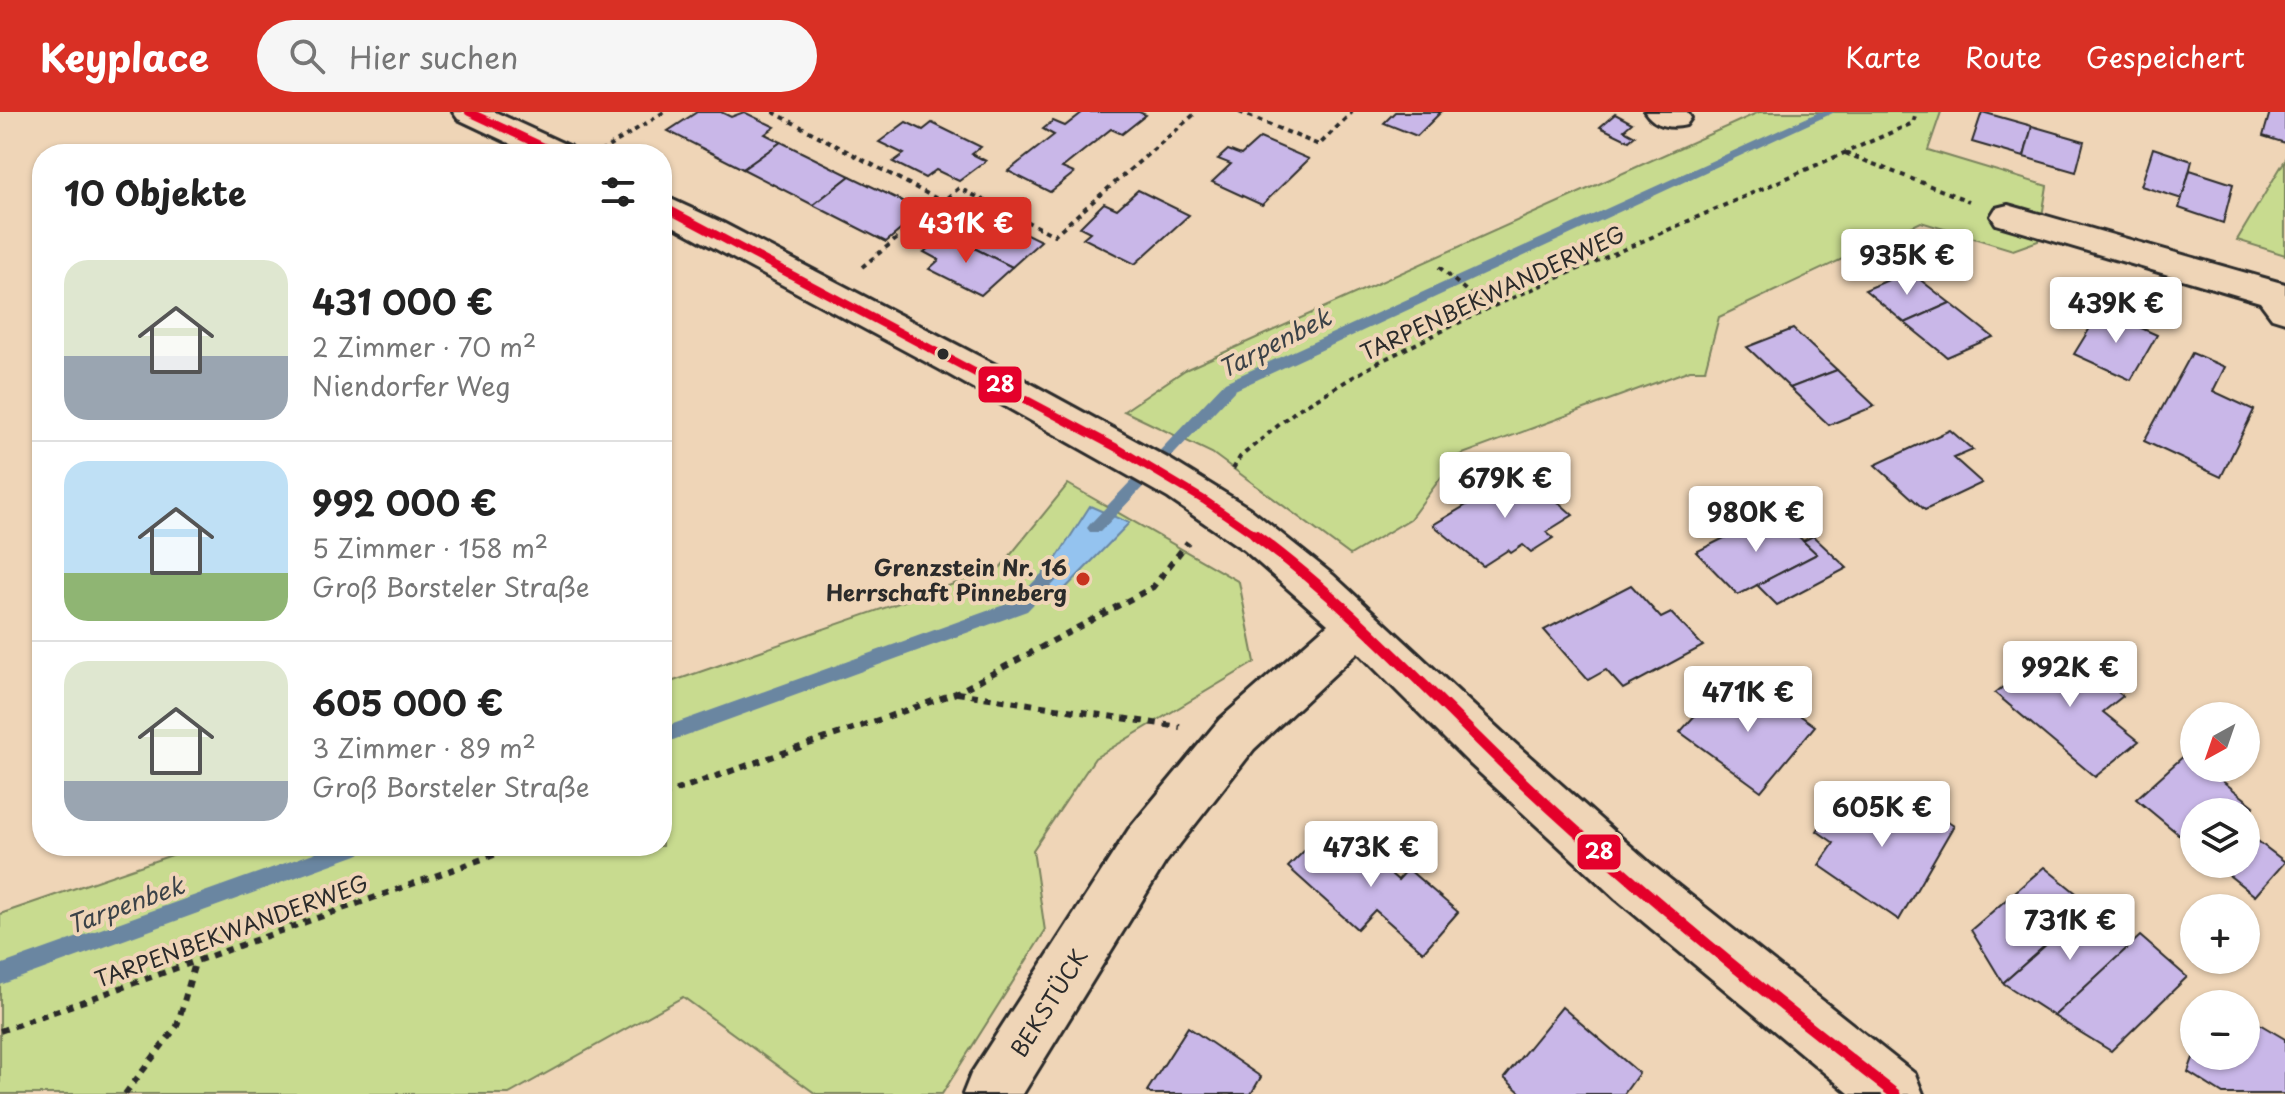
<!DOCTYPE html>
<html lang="de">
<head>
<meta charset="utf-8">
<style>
	body { margin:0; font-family:"Playpen Sans",sans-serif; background:#f6f6f6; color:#222; height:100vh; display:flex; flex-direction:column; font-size:30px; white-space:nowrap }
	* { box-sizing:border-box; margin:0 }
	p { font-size:26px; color:#767676 }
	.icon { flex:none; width:44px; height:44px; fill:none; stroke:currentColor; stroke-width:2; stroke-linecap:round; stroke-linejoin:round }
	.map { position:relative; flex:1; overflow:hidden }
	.details { position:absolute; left:32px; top:32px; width:640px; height:712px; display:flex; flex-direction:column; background:#fff; border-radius:32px; box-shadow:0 2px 6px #0004 }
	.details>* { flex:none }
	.needle { width:52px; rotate:220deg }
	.tools { position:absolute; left:2180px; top:590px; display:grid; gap:16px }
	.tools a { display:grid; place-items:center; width:80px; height:80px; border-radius:50%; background:#fff; box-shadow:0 2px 6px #0004; font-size:40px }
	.price { position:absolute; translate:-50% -68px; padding:0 18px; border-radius:8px; background:#fff; color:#222; font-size:26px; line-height:52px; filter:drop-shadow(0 2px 4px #0008) }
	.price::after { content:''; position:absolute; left:50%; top:48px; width:24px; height:18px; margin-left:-12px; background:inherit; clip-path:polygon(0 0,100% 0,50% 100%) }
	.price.selected { background:#d93025; color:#fff }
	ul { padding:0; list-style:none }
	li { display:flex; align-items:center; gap:24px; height:200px; padding:0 32px }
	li+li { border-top:2px solid #e0e0e0 }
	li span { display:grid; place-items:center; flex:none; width:224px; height:160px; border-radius:24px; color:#555 }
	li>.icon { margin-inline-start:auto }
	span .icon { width:96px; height:96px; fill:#fffc; stroke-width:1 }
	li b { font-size:34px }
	h2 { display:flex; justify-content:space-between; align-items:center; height:96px; padding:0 32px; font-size:34px }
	header { display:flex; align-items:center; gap:48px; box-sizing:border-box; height:112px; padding:0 40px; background:#d93025; color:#fff }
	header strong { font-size:38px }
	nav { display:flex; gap:44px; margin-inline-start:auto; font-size:28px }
	.search { width:560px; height:72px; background:#f6f6f6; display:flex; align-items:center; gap:20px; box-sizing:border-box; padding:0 28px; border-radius:44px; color:#767676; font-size:30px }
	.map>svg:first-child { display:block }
	.green { fill:#c8db8f; stroke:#7a835d; stroke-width:2 }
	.water { fill:#94c3ef; stroke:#6a86a1; stroke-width:2 }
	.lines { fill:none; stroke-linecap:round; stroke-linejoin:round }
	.stream { fill:#6a86a1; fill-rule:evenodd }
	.building { fill:#c9b7e8; stroke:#2b2b2b; stroke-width:2 }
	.minor-casing { stroke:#2b2b2b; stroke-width:6 }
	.path-far1 { stroke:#2b2b2b; stroke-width:4; stroke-dasharray:5 5; stroke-linecap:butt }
	.path { stroke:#2b2b2b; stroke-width:6; stroke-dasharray:7 7; stroke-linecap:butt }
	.minor { fill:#efd5b7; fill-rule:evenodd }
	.bus-1-far1-casing { stroke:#efd5b7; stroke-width:13 }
	.bus-1-casing { stroke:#efd5b7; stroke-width:17 }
	.bus-1-far1 { stroke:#e4002b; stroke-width:8 }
	.bus-1 { stroke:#e4002b; stroke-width:11 }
	.bus-dot { fill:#2b2b2b; stroke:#efd5b7; stroke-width:3 }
	.poi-dot { fill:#c8321e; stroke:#efd5b7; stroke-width:3 }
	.labels { text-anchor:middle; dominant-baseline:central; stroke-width:8; stroke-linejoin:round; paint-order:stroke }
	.street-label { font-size:22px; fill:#2b2b2b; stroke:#efd5b7 }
	.poi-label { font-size:22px; font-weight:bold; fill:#2b2b2b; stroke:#efd5b7; text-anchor:end }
	.water-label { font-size:24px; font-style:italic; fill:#3b4248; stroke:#efd5b7 }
	.line-badge { stroke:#efd5b7; stroke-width:3 }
	.badge-label { font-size:22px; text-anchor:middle; font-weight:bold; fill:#fff }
</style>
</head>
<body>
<header>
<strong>Keyplace</strong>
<div class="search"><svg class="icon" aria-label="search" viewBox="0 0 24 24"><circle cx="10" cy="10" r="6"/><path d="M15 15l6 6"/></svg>Hier suchen</div>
<nav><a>Karte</a><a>Route</a><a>Gespeichert</a></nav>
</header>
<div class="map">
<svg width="2285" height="982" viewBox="0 0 2285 982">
	<rect width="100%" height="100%" fill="#efd5b7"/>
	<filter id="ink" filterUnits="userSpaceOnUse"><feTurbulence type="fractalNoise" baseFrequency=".0125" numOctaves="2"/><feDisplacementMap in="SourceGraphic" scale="16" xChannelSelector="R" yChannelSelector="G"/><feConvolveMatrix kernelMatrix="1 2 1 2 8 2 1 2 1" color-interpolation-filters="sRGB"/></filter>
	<g filter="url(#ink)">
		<g class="green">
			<path d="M1759 0H1941L1928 38 2047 74 2038 129 2013 138 1921 110 1719 205 1705 258H1690L1457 344 1410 407 1350 443 1212 341 1124 299 1185 258Z"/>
			<path d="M2285 48V143L2237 128Z"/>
			<path d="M1068 372 1239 470 1255 550 1095 646 1033 738 1045 819 942 982H816L683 885 509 982H0V802L198 734H662V573L1000 456Z"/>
		</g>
		<path class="water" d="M1090 394 1129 411 1055 487 1040 472Z"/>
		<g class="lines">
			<g class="stream">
				<path d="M1819 0H1835L1235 278 1100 420H1090L1087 416 1090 412 1225 270Z"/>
				<path d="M1055 453 1061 454 1063 459 1061 464 1027 499 662 632V616L1015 489 1049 454Z"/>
				<path d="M333 734H366L363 740 357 743 0 873V853Z"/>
			</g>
		</g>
		<g class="building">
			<path d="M697 0H721L731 5 744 0 775 15 765 22 781 30 743 57 668 19Z"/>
			<path d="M1083 0H1139L1146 3 1122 22 1111 17 1062 56 1074 61 1050 80 1008 59 1054 23 1043 17 1053 9 1065 14Z"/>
			<path d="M1395 0H1441L1417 24 1384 11Z"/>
			<path d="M1982 0 2032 14 2024 45 1972 30Z"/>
			<path d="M2270 0H2285V31L2263 24Z"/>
			<path d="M1615 2 1632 11 1624 18 1635 24 1629 29 1600 15Z"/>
			<path d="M906 10 923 18 932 11 981 35 972 42 986 49 959 69 936 58 925 66 893 50 904 42 879 30Z"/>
			<path d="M2032 14 2084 29 2076 60 2024 45Z"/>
			<path d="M1260 26 1309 47 1262 93 1212 70 1231 52 1218 47 1228 38 1241 43Z"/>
			<path d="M781 30 850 64 813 93 743 57Z"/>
			<path d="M2153 36 2192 49 2182 87 2141 74Z"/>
			<path d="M2190 58 2233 72 2223 111 2179 96Z"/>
			<path d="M850 64 923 99 886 130 813 93Z"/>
			<path d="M1138 78 1189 103 1135 152 1083 126 1090 120 1080 115 1104 91 1117 97Z"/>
			<path d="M990 104 1041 129 1012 155 948 123 954 118 967 124 973 118 964 114 972 107 982 111Z"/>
			<path d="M945 122 948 123 1012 155 981 183 929 157 939 148 924 140Z"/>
			<path d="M1909 159 1950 191 1905 211 1865 178Z"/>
			<path d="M1950 191 1993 225 1947 245 1905 211Z"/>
			<path d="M2101 198 2157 223 2131 268 2074 242Z"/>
			<path d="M1793 217 1837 258 1790 276 1747 235Z"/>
			<path d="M2192 241 2225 255 2213 279 2254 298 2221 365 2144 329Z"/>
			<path d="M1837 258 1875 294 1829 313 1790 276Z"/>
			<path d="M1950 318 1973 338 1954 346 1982 371 1925 398 1875 353Z"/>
			<path d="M1490 353 1507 369 1467 393 1450 376Z"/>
			<path d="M1523 359 1573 403 1546 420 1553 426 1531 440 1523 433 1511 441 1508 438 1483 454 1433 413Z"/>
			<path d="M1774 401 1817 442 1738 483 1696 440Z"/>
			<path d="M1813 424 1847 456 1777 493 1757 473 1817 442 1803 429Z"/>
			<path d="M1631 473 1661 506 1671 501 1703 534 1623 577 1606 558 1588 568 1544 518Z"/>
			<path d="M2058 533 2123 584 2103 600 2139 629 2095 665 1995 581Z"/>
			<path d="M1725 570 1767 600 1777 587 1815 614 1761 679 1680 620Z"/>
			<path d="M2187 641 2194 647V656H2206L2254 694 2246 701 2194 700V735L2136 687Z"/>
			<path d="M1843 680 1862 693 1871 680 1909 705 1918 690 1954 713 1899 808 1819 753 1834 731 1817 719Z"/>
			<path d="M1332 711 1398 768 1408 757 1458 800 1423 840 1375 798 1357 817 1288 755Z"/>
			<path d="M2246 720 2285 750 2255 784 2215 752H2246Z"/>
			<path d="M2044 755 2091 793 2003 871 1971 818Z"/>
			<path d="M2091 793 2134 830 2054 904 2003 871Z"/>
			<path d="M2140 824 2187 865 2111 939 2054 904Z"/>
			<path d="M1562 895 1639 961 1624 982H1522L1504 966Z"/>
			<path d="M2251 907 2285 927V982H2223L2188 960 2194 943 2246 944V923Z"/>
			<path d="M1188 915 1261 965 1251 982H1151L1147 979Z"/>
		</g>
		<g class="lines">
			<g class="minor-casing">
				<g id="minor">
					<path d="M453 0H495L571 35 576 42H532L458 7Z"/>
					<path d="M1645 0H1687L1691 6 1686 13C1671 17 1654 14 1645 0Z"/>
					<path d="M662 83 723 111 1015 263 1171 348 1249 396 1333 463 1502 620 1652 753 1915 962 1923 982H1850L1616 787 1468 650 1358 540 1254 637 1165 751 1023 982H963L971 962 1129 717 1220 607 1328 512 1244 438 1168 386 939 257 662 108Z"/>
					<path d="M2008 93 2285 172V210L2272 206 2260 190 1996 112 1991 104 1996 96Z"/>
				</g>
			</g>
			<g class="path-far1">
				<path d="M773 0 941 89"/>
				<path d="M1239 0 1319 33 1352 0"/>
				<path d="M600 40 664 0"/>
				<path d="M1845 41 1969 89"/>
				<path d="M862 155 959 76 1054 123 1197 0"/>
				<path d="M1439 155 1486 196"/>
				<path d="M1233 357 1240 345 1297 298 1379 250 1487 197 1913 11 1916 0"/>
			</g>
			<g class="path">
				<path d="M957 581 1180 615"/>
				<path d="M662 683 956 581 1153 475 1188 430"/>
				<path d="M0 919 519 734"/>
				<path d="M125 982 177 914 195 851"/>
			</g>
			<use href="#minor" class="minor"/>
			<g class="bus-1-far1-casing">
				<g id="bus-1-far1">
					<path d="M469 0 559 42"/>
					<path d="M662 94 1117 336 1204 388 1258 425"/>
				</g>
			</g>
			<g class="bus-1-casing">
				<path id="bus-1" d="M1255 423C1356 497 1440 593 1531 678 1647 786 1770 885 1895 982"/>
			</g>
			<use href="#bus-1-far1" class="bus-1-far1"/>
			<use href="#bus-1" class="bus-1"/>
		</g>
	</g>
	<circle class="bus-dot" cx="943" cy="242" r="7"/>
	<circle class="poi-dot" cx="1083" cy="467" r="8"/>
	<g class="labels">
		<g class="street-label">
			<text transform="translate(1492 180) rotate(-25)">TARPENBEKWANDERWEG</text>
			<text transform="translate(231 818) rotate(-20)">TARPENBEKWANDERWEG</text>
			<text transform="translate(1048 890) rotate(-58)">BEKSTÜCK</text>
		</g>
		<g class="poi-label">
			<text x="1067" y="454">Grenzstein Nr. 16<tspan x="1067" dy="25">Herrschaft Pinneberg</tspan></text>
		</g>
		<g class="water-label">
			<text transform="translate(1274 230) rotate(-27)">Tarpenbek</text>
			<text transform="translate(125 792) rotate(-20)">Tarpenbek</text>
		</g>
	</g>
	<g class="line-badge">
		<rect x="977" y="253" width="46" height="39" rx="8" fill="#e4002b"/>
		<rect x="1576" y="721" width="46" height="38" rx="8" fill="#e4002b"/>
	</g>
	<g class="badge-label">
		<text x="1000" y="280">28</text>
		<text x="1599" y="747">28</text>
	</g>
</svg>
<div class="tools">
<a><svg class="needle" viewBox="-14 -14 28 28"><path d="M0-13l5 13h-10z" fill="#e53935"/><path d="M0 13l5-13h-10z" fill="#767676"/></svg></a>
<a><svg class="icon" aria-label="layers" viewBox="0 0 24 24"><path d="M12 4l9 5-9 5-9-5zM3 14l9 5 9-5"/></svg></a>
<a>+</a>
<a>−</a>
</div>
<b class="price selected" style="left:966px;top:153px">431K €</b>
<b class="price" style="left:1907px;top:185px">935K €</b>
<b class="price" style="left:2116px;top:233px">439K €</b>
<b class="price" style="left:1505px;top:408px">679K €</b>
<b class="price" style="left:1756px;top:442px">980K €</b>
<b class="price" style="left:2070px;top:597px">992K €</b>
<b class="price" style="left:1748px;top:622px">471K €</b>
<b class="price" style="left:1882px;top:737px">605K €</b>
<b class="price" style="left:1371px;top:777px">473K €</b>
<b class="price" style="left:2070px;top:850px">731K €</b>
<section class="details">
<h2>10 Objekte<svg class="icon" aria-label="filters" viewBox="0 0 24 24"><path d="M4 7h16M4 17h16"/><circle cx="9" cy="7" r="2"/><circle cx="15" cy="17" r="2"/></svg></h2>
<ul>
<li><span style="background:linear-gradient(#dfe7d0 60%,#9aa5b1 0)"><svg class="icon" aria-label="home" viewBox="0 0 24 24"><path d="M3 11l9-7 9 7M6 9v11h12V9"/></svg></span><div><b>431 000 €</b><p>2 Zimmer · 70 m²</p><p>Niendorfer Weg</p></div></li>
<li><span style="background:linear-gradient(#bfe0f5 70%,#8fb573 0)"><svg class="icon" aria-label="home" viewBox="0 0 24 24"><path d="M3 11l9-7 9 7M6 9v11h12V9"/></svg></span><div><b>992 000 €</b><p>5 Zimmer · 158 m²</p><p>Groß Borsteler Straße</p></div></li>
<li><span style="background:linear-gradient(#dfe7d0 75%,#9aa5b1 0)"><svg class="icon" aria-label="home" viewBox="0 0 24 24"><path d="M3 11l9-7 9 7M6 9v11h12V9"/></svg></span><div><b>605 000 €</b><p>3 Zimmer · 89 m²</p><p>Groß Borsteler Straße</p></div></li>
</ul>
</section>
</div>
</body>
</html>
